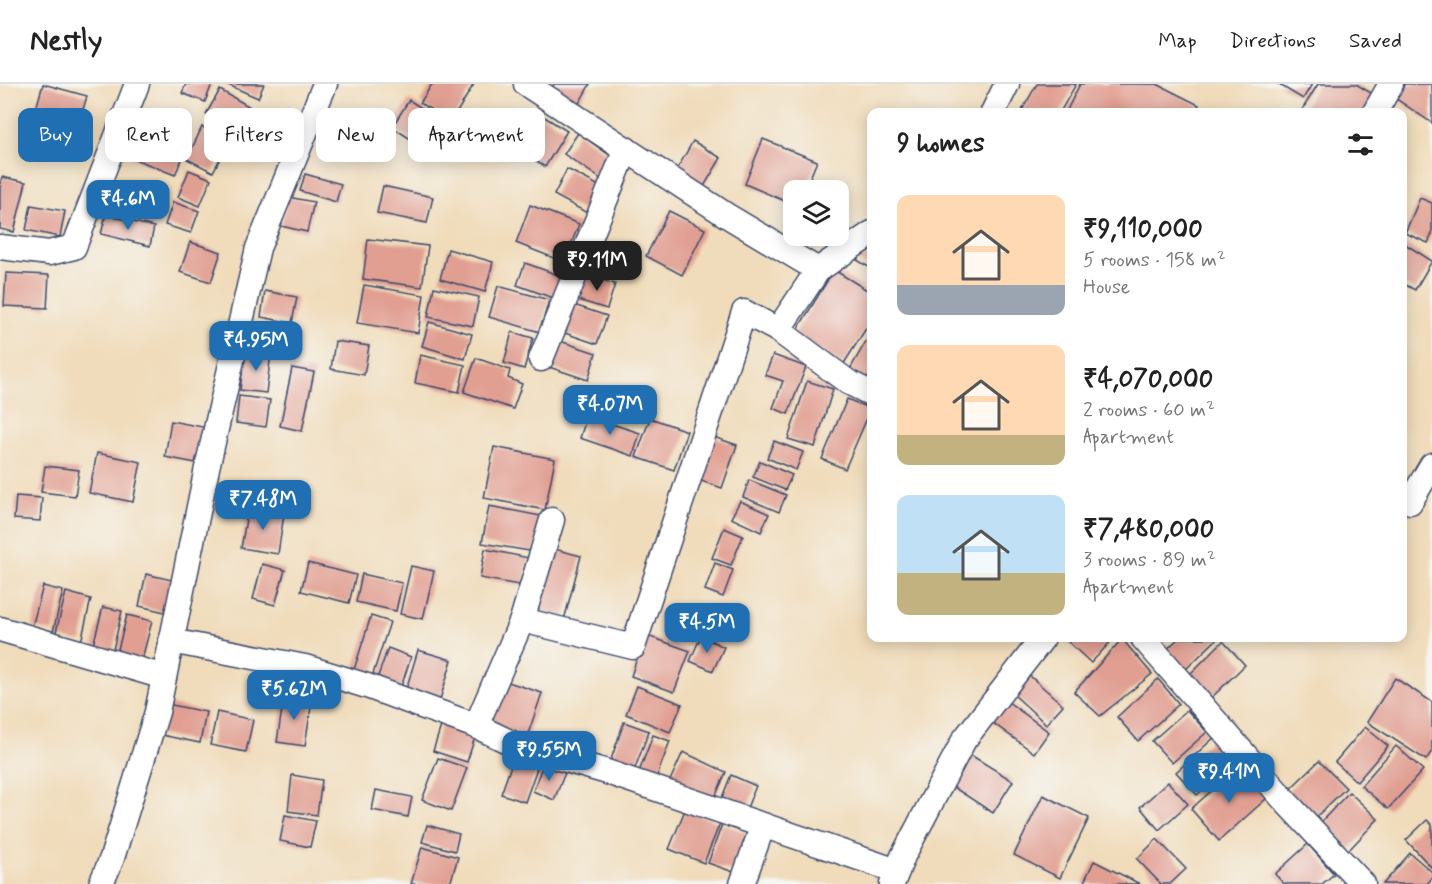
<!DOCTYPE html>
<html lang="en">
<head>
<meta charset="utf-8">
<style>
	body { margin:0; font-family:Mynerve,sans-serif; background:#f2f2f2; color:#222; height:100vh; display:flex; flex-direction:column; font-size:22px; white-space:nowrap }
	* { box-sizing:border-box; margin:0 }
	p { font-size:20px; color:#767676 }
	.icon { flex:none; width:33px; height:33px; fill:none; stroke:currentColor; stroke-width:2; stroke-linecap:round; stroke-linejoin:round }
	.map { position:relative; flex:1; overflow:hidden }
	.details { position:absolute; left:867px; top:24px; width:540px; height:534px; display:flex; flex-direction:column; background:#fff; border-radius:12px; box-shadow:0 3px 15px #0003 }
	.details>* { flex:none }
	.guide { position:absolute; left:18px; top:24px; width:570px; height:54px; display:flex; gap:12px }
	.tools { position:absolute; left:783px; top:96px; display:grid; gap:12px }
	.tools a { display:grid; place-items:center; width:66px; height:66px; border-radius:12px; background:#fff; box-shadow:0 3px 15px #0003; font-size:30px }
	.price { position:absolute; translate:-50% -51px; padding:0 14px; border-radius:12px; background:#1f6fb2; color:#fff; font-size:20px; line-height:39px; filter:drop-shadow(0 2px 3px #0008) }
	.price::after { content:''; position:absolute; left:50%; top:36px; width:18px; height:14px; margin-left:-9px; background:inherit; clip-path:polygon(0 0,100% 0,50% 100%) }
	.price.current { background:#222; color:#fff }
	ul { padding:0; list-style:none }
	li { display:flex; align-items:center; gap:18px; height:150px; padding:0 30px }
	li span { display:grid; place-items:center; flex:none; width:168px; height:120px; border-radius:12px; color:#555 }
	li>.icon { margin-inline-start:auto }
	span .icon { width:72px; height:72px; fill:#fffc; stroke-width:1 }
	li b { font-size:26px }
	h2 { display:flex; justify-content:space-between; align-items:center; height:72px; padding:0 30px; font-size:26px }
	.chip { padding:0 21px; border-radius:12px; background:#fff; box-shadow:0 3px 15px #0003; font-size:21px; line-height:54px }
	.chip.current { background:#1f6fb2; color:#fff }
	header { display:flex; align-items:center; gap:36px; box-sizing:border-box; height:84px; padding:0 30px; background:#fff; border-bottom:2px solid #e0e0e0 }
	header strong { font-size:28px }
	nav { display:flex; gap:33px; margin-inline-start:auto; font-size:21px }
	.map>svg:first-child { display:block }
	.building { fill:#e19f92 }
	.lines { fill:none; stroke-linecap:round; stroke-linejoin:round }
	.street-casing { stroke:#3b496c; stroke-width:27 }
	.street { stroke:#fff; stroke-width:24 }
</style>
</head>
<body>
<header>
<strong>Nestly</strong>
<nav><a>Map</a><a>Directions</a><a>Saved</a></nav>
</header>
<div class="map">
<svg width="1432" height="800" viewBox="0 0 1432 800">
	<rect width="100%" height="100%" fill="#f6f6f2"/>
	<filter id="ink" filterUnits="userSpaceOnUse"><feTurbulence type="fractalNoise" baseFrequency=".0167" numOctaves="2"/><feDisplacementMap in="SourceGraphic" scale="12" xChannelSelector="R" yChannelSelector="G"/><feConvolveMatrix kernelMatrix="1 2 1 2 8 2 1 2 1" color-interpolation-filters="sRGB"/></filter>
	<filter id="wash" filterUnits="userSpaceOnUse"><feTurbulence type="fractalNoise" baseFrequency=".008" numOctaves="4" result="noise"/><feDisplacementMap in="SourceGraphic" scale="24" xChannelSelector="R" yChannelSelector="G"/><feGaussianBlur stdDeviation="1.35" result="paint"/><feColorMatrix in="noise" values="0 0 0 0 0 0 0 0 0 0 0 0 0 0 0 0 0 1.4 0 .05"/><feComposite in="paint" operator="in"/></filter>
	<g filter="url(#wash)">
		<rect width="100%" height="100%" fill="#f0dbba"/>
		<g id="blocks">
			<g class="building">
				<path d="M43 0 87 12 73 59 54 53 62 27 54 25 46 51 30 46Z"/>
				<path d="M186 0H212L205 18 182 9Z"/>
				<path d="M226 0H264L258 14Z"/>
				<path d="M432 0H474L451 38 420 19Z"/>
				<path d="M554 0H590L578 21 551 5Z"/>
				<path d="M1037 0H1076L1060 28H1021Z"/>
				<path d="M1080 0H1157L1199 21 1195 28H1066Z"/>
				<path d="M1278 0H1312L1303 15Z"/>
				<path d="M1318 0H1356L1376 12 1366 28H1306L1302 26Z"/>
				<path d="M1404 0H1432V39L1395 14Z"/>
				<path d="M220 6 252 24 239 48 206 30Z"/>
				<path d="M409 16 446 40 429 67 392 43Z"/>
				<path d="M535 27 567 47 545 83 512 62Z"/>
				<path d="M258 29 296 48 288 66 250 46Z"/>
				<path d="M332 33 385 57 377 74 324 51Z"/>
				<path d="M134 41 187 63 175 91 122 70Z"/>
				<path d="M202 43 229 57 213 88 187 75Z"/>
				<path d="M578 49 615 75 601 95 564 70Z"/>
				<path d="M763 55 817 77 805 106H794V121L745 100Z"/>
				<path d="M693 57 721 74 703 104 676 87Z"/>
				<path d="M567 85 605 105 591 131 554 111Z"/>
				<path d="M189 86 211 95 200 122 178 113Z"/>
				<path d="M305 90 341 100 336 118 300 107Z"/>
				<path d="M2 93 26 98 14 148 0 145V100Z"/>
				<path d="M383 102 433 113 427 139 377 129Z"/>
				<path d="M288 113 314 118 307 148 281 142Z"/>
				<path d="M1420 114 1432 119V150L1428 159 1405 149Z"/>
				<path d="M173 118 199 127 191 149 165 141Z"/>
				<path d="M31 121 65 127 60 153 26 146Z"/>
				<path d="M530 121 579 140 564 178 516 159Z"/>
				<path d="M669 127 705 145 682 191 646 172Z"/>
				<path d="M106 131 154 143 150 162 101 150Z"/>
				<path d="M870 153 872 154V185L857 176Z"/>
				<path d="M368 155 428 162 422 203 363 195Z"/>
				<path d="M190 158 221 168 211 198 180 188Z"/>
				<path d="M1405 160 1432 177 1415 206 1402 199V164Z"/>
				<path d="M448 165 493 178 485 208 440 195Z"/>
				<path d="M525 179 561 192 553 214 517 201Z"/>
				<path d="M834 186 872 209V235L843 281 794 251Z"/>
				<path d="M6 189 49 191 47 224 4 222Z"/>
				<path d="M586 191 615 200 607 225 578 216Z"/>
				<path d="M364 201 424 211 418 249 357 239Z"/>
				<path d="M498 202 549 216 540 248 489 233Z"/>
				<path d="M434 203 479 213 473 242 428 233Z"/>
				<path d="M265 207 297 213 292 239 261 233Z"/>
				<path d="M568 219 607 232 597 260 559 247Z"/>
				<path d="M429 238 472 250 465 275 422 262Z"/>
				<path d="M512 248 533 254 524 285 504 279Z"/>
				<path d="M869 252 872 254V300L849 287Z"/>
				<path d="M557 256 596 269 588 296 549 283Z"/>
				<path d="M335 257 369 262 364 291 331 285Z"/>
				<path d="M245 266 271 269 266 309 240 306Z"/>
				<path d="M420 271 465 281 459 308 415 299Z"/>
				<path d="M773 271 806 283 788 330 773 324 783 297 765 291Z"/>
				<path d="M476 274 510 286 508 294 522 300 513 325 464 308Z"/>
				<path d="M292 284 314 288 302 347 280 342Z"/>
				<path d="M807 297 833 305 815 363 788 355Z"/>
				<path d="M239 312 270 316 266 343 236 339Z"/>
				<path d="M847 315 871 325 845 385 822 375Z"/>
				<path d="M587 332 640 349 633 372 580 354Z"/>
				<path d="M650 334 687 347 674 386 636 373Z"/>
				<path d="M171 337 208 344 201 380 165 373Z"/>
				<path d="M705 350 737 361 722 404 690 393Z"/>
				<path d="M774 357 803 368 796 386 767 374Z"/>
				<path d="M494 363 555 375 545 426 484 414Z"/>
				<path d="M97 369 141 378 133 418 89 409Z"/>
				<path d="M760 377 792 391 785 406 753 393Z"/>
				<path d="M45 382 79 386 75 412 41 408Z"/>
				<path d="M749 396 786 411 779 428 743 413Z"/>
				<path d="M16 412 42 414 40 437 14 435Z"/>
				<path d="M740 417 769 430 761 448 731 434Z"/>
				<path d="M489 422 541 432 535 468 482 459Z"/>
				<path d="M248 424 284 430 278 470 241 464Z"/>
				<path d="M724 444 743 452 731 481 712 474Z"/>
				<path d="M547 463 581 472 563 540 529 531Z"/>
				<path d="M485 465 529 474 524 502 480 494Z"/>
				<path d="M308 479 356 491 349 519 301 507Z"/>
				<path d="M715 479 733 486 723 513 705 506Z"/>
				<path d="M262 480 285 486 275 521 253 515Z"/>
				<path d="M411 482 434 487 423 535 400 530Z"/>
				<path d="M146 490 176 497 169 529 139 522Z"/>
				<path d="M362 490 402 499 396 527 356 518Z"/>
				<path d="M43 502 63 507 53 548 32 543Z"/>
				<path d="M66 508 91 515 81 558 55 552Z"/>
				<path d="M103 523 122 527 112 570 92 565Z"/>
				<path d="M127 531 152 537 141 579 116 573Z"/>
				<path d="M371 532 390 538 370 599 352 592Z"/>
				<path d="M645 551 690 567 674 608 631 592Z"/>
				<path d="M701 552 724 563 713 587 690 577Z"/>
				<path d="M1064 554H1114L1091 579Z"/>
				<path d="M1179 554H1218L1185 586 1165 567Z"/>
				<path d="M1122 555 1152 590 1100 632 1074 608Z"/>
				<path d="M1223 557 1245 581 1208 617 1186 594Z"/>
				<path d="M388 564 411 573 400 606 376 598Z"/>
				<path d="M418 566 452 576 439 619 405 609Z"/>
				<path d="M1030 592 1063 621 1046 640 1013 610Z"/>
				<path d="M1395 594 1432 618V667L1426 676 1367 638Z"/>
				<path d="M1158 595 1179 620 1138 657 1117 633Z"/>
				<path d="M502 596 542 609 527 653 488 640Z"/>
				<path d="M637 602 682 620 670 648 626 630Z"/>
				<path d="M284 612 312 616 305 662 277 658Z"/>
				<path d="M1004 615 1049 648 1034 669 989 636Z"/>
				<path d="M167 620 206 628 200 659 161 651Z"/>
				<path d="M1187 626 1207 648 1172 679 1152 657Z"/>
				<path d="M217 628 253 636 246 668 210 661Z"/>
				<path d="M443 636 477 647 467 678 433 667Z"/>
				<path d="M624 638 649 647 632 692 608 684Z"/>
				<path d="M1365 643 1388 662 1357 698 1335 678Z"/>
				<path d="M653 651 670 657 654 700 637 693Z"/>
				<path d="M1216 652 1237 675 1197 711 1176 688Z"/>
				<path d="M1396 662 1423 686 1388 725 1361 702Z"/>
				<path d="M683 668 726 688 712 720 668 701Z"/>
				<path d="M969 670 1013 697 993 729 950 701Z"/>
				<path d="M438 674 467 684 451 727 422 716Z"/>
				<path d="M513 676 537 684 525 718 501 710Z"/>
				<path d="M1319 677 1346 704 1315 734 1288 707Z"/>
				<path d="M543 680 565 689 554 716 533 707Z"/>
				<path d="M1239 682 1267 714 1219 757 1191 725Z"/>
				<path d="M292 691 322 696 317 731 288 727Z"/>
				<path d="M731 691 756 702 744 731 719 721Z"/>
				<path d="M1168 698 1188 720 1159 746 1140 723Z"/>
				<path d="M376 706 412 713 408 733 372 726Z"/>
				<path d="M1349 708 1378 735 1348 767 1319 740Z"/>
				<path d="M1043 711 1089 734 1060 794 1014 771Z"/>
				<path d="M685 726 720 739 704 779 669 765Z"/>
				<path d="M285 731 316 737 310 763 280 757Z"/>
				<path d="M1427 736 1432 741V784L1406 756Z"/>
				<path d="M722 740 755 752 742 791 708 779Z"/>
				<path d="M427 741 459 750 455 767 422 758Z"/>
				<path d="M1157 755 1186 785 1170 800H1161L1137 775Z"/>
				<path d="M1308 760 1334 790 1322 800H1284L1275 790Z"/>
				<path d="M422 763 458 773 450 800H411Z"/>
				<path d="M1410 769 1432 788V794L1427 800H1383Z"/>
				<path d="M1094 777 1140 800H1083Z"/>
			</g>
		</g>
	</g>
	<g filter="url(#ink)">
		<use href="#blocks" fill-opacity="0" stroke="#3b496c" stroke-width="1.5"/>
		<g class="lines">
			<g class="street-casing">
				<g id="street">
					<path d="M526 0 726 131 818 186"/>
					<path d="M993 28 1007 0"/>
					<path d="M1375 28 1391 0"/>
					<path d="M872 149 818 186 778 246 848 298 872 310"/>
					<path d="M0 163 49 169 74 163 137 0"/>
					<path d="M541 275 626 65"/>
					<path d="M1410 418 1432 381"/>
					<path d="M522 536 552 436"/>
					<path d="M0 545 164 593"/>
					<path d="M1143 554 1286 718 1363 800"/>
					<path d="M171 557 305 583 367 602 476 642 518 662 604 687 897 787"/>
					<path d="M476 642 522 536 633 563 744 228 778 246"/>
					<path d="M101 800 112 774 157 628 207 384 258 164 325 0"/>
					<path d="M742 800 763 741"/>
					<path d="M892 800 903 772 964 656 1043 554"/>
				</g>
			</g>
			<use href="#street" class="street"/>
		</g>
	</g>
</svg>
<div class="tools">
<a><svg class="icon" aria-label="layers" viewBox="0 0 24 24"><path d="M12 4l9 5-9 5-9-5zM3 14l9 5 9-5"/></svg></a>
</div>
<b class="price" style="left:128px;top:147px">₹4.6M</b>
<b class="price current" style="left:597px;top:208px">₹9.11M</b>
<b class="price" style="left:256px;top:288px">₹4.95M</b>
<b class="price" style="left:610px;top:352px">₹4.07M</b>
<b class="price" style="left:263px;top:447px">₹7.48M</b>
<b class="price" style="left:707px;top:570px">₹4.5M</b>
<b class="price" style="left:294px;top:637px">₹5.62M</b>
<b class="price" style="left:549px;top:698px">₹9.55M</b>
<b class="price" style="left:1229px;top:720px">₹9.41M</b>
<div class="guide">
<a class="chip current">Buy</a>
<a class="chip">Rent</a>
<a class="chip">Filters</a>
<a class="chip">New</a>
<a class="chip">Apartment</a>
</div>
<section class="details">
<h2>9 homes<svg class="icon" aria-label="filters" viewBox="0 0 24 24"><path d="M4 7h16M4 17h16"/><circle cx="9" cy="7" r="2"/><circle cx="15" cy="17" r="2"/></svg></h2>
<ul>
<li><span style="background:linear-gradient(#ffd9b3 75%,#9aa5b1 0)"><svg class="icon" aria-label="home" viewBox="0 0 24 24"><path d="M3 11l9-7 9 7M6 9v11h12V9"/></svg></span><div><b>₹9,110,000</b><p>5 rooms · 158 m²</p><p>House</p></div></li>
<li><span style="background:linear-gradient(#ffd9b3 75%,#c2b280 0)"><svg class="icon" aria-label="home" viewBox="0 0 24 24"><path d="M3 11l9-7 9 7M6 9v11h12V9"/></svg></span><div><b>₹4,070,000</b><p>2 rooms · 60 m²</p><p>Apartment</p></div></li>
<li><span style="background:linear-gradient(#bfe0f5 65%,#c2b280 0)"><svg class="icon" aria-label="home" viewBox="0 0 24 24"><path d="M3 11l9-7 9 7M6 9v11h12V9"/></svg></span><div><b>₹7,480,000</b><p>3 rooms · 89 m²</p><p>Apartment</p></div></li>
</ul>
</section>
</div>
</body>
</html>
